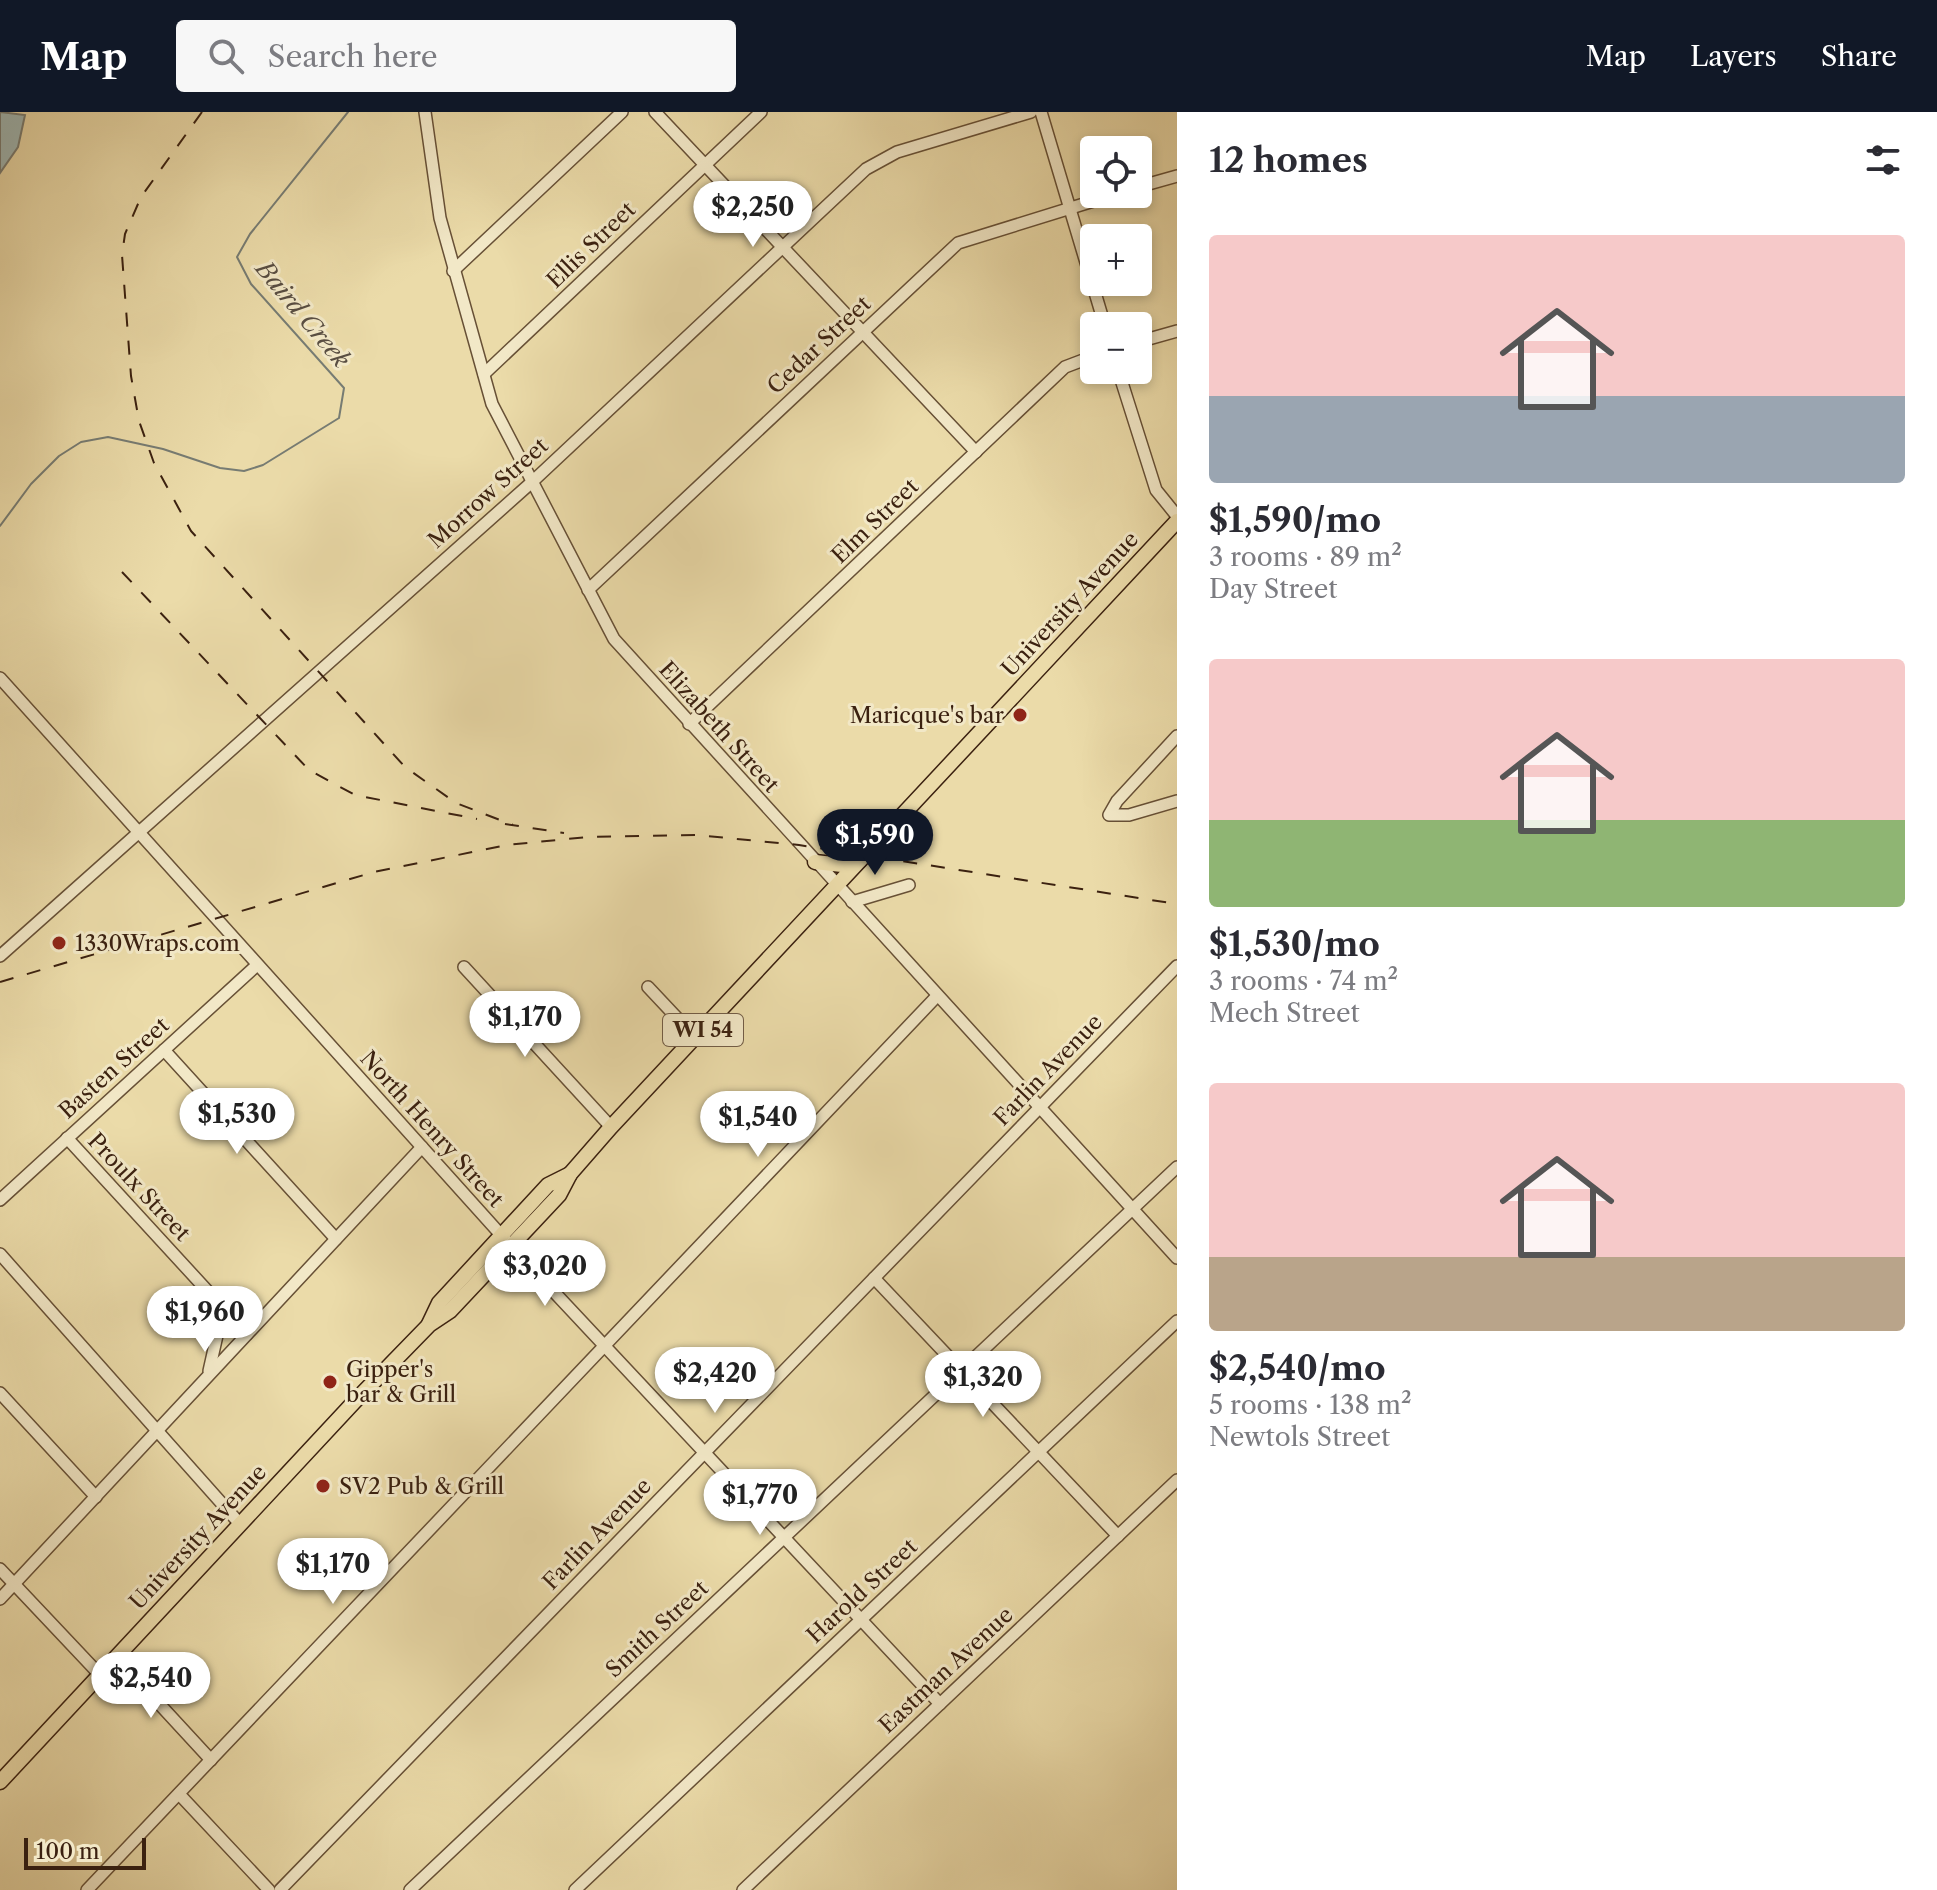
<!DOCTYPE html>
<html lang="en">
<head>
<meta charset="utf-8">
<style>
	body { margin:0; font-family:"Libre Caslon Text",serif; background:#f7f7f7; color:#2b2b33; height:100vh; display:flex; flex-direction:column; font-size:30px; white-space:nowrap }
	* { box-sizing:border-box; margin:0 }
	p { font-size:26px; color:#7c7c81 }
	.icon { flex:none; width:44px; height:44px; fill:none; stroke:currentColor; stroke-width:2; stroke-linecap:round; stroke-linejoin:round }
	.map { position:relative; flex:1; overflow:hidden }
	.drawer { display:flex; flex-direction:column; background:#fff; width:760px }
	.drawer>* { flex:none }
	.tools { position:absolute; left:1080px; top:24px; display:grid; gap:16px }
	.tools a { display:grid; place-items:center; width:72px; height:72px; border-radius:8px; background:#fff; box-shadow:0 4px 12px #0003; font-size:40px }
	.scale { position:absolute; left:24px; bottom:20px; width:122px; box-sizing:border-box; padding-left:8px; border:4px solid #3b2110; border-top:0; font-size:22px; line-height:28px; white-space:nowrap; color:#3b2110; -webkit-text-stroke:6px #f2e8c7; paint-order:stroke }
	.price { position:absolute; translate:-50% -68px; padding:0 18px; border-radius:28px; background:#fff; color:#222; font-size:26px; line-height:52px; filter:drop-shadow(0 2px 4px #0008) }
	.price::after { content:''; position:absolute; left:50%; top:48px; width:24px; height:18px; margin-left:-12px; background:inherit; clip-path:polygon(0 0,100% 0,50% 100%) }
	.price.current { background:#111827; color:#fff }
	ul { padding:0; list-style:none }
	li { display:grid; align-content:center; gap:16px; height:424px; padding:0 32px }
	li span { display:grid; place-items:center; height:248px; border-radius:8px; color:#555 }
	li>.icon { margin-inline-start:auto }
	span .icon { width:144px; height:144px; fill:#fffc; stroke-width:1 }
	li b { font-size:34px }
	h2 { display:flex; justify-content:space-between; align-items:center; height:96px; padding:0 32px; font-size:34px }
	header { display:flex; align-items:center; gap:48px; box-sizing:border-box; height:112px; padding:0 40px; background:#111827; color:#fff }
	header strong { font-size:38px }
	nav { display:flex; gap:44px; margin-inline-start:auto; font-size:28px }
	.search { width:560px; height:72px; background:#f7f7f7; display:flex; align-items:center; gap:20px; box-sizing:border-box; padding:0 28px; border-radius:8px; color:#7c7c81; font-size:30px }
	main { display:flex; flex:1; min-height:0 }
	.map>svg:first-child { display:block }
	.water { fill:#9fb8b5; stroke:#777c73; stroke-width:2 }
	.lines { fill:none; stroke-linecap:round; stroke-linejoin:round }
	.stream { stroke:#777c73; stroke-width:2 }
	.minor-casing { stroke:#675036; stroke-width:14 }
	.major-casing { stroke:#3b2110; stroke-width:17 }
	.minor { stroke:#f2e8c7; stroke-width:11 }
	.major { stroke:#ebdba9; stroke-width:14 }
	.rail { stroke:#3b2110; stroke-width:2; stroke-dasharray:14 14; stroke-linecap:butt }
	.poi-dot { fill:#8f2418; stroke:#f2e8c7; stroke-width:3 }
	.labels { text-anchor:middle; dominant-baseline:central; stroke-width:6; stroke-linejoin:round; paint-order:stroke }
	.shield { fill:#f2e8c7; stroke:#725d47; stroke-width:2 }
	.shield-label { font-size:20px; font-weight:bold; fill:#3b2110 }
	.street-label { font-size:22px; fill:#3b2110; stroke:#f2e8c7 }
	.poi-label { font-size:22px; fill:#3b2110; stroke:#f2e8c7; text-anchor:start }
	.water-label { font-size:24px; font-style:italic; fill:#594e42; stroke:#f2e8c7 }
</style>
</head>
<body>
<header>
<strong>Map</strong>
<div class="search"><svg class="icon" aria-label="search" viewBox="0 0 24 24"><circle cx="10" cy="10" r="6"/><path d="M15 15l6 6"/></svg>Search here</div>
<nav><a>Map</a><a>Layers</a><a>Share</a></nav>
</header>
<main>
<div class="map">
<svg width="1177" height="1778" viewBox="0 0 1177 1778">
	<rect width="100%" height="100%" fill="#ebdba9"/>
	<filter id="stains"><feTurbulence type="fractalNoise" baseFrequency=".0025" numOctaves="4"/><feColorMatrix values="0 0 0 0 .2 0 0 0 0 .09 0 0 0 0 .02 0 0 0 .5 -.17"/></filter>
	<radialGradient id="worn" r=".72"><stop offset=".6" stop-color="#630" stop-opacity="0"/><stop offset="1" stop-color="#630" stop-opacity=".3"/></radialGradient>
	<path class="water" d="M0 0 25 3 18 35 0 61Z"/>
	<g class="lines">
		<path class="stream" d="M0 414 31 372 59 344 81 330 108 325 163 337 220 356 244 359 263 353 339 306 344 276 251 172 237 145 250 122 348 0"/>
		<g class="minor-casing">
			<g id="minor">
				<path d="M425 0 440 106 492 292 614 527 1177 1146"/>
				<path d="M655 0 976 340"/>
				<path d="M1041 0 1105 214"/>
				<path d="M1138 75 1177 64"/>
				<path d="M453 159 622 0"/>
				<path d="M1138 230 1177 219"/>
				<path d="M1118 258 1156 378 1177 404"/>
				<path d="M484 262 761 0"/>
				<path d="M588 478 958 131 1116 82"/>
				<path d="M0 566 511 1134 940 1592"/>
				<path d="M689 612 1065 255 1094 244"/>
				<path d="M1177 624 1117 689 1109 703H1129L1177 689"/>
				<path d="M852 790 909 773"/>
				<path d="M0 844 532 370 866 57 897 40 1031 0"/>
				<path d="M464 855 611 1015"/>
				<path d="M648 875 695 925"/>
				<path d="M164 938 336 1127"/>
				<path d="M67 1026 247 1222"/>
				<path d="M0 1088 256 854"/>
				<path d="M0 1142 240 1412"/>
				<path d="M874 1166 1118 1424"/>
				<path d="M209 1259 218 1219 211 1187"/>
				<path d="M0 1281 96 1385"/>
				<path d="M0 1457 100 1563"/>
				<path d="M0 1487 422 1035"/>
				<path d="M116 1545 211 1648"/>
				<path d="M179 1682 269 1778"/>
				<path d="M87 1778 937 884"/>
				<path d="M280 1778 1177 854"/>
				<path d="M410 1778 1177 1055"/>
				<path d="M575 1778 1177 1209"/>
				<path d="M743 1778 1177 1368"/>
			</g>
		</g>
		<g class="major-casing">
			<g id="major">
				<path d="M815 750 842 753 860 748"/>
				<path d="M429 1212 439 1191 548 1073 570 1062"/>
				<path d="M0 1670 355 1289 429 1213 450 1199 559 1083 570 1062 611 1015 1177 409"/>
			</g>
		</g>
		<use href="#minor" class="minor"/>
		<use href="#major" class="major"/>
		<g class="rail">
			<path d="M202 0 141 85 125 122 122 143 131 264 139 309 154 351 191 419 405 655 456 691 513 713"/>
			<path d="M122 460 309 658 355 683 477 707"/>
			<path d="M505 712 564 721"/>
			<path d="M0 870 374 760 507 733 588 725 697 723 799 733 1177 792"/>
		</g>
	</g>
	<g class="poi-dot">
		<circle cx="1020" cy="603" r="8"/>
		<circle cx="59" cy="831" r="8"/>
		<circle cx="330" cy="1270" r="8"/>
		<circle cx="323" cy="1374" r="8"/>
	</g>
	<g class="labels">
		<rect class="shield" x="663" y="902" width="80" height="32" rx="6"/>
		<g class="shield-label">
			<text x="703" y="918">WI 54</text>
		</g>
		<g class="street-label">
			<text transform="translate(591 133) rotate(-44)">Ellis Street</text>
			<text transform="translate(819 233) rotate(-43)">Cedar Street</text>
			<text transform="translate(488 381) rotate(-42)">Morrow Street</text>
			<text transform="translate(875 409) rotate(-44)">Elm Street</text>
			<text transform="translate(1070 492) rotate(-47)">University Avenue</text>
			<text transform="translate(719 615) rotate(48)">Elizabeth Street</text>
			<text transform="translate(114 956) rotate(-42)">Basten Street</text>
			<text transform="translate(1048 958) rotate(-46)">Farlin Avenue</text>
			<text transform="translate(432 1017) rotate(48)">North Henry Street</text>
			<text transform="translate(139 1075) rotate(47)">Proulx Street</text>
			<text transform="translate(597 1422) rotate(-46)">Farlin Avenue</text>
			<text transform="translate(198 1425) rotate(-47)">University Avenue</text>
			<text transform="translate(862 1479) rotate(-43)">Harold Street</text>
			<text transform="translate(657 1517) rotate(-43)">Smith Street</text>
			<text transform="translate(946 1558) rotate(-43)">Eastman Avenue</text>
		</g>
		<g class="poi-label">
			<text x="1004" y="603" text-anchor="end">Maricque's bar</text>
			<text x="75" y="831">1330Wraps.com</text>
			<text x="346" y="1257">Gipper's<tspan x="346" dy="25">bar &amp; Grill</tspan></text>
			<text x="339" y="1374">SV2 Pub &amp; Grill</text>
		</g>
		<g class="water-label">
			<text transform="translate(303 202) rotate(50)">Baird Creek</text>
		</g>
	</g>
	<rect width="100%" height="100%" filter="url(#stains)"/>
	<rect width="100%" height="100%" fill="url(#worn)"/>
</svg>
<div class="tools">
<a><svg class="icon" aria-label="locate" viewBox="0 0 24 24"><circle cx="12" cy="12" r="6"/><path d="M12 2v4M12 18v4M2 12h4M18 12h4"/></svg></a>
<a>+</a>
<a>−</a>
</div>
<div class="scale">100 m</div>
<b class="price" style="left:753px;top:137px">$2,250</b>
<b class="price current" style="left:875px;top:765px">$1,590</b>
<b class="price" style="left:525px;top:947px">$1,170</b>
<b class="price" style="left:237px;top:1044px">$1,530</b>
<b class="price" style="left:758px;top:1047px">$1,540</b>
<b class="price" style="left:545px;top:1196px">$3,020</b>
<b class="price" style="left:205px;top:1242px">$1,960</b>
<b class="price" style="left:715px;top:1303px">$2,420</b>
<b class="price" style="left:983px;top:1307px">$1,320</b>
<b class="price" style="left:760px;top:1425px">$1,770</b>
<b class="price" style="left:333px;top:1494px">$1,170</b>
<b class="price" style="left:151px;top:1608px">$2,540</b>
</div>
<section class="drawer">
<h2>12 homes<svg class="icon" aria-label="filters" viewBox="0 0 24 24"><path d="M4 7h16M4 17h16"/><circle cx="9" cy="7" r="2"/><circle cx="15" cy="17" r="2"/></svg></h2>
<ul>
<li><span style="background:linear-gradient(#f6c9c9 65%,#9aa5b1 0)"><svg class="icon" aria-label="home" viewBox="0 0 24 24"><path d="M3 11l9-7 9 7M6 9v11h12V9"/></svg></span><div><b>$1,590/mo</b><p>3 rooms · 89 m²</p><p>Day Street</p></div></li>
<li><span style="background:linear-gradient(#f6c9c9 65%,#8fb573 0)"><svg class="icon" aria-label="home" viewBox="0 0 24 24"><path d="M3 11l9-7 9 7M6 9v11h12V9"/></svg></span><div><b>$1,530/mo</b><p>3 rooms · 74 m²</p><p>Mech Street</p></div></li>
<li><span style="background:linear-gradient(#f6c9c9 70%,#b9a48a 0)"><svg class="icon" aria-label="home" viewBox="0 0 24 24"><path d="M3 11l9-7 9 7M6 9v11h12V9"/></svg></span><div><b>$2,540/mo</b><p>5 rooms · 138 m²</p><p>Newtols Street</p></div></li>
</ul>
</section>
</main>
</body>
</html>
